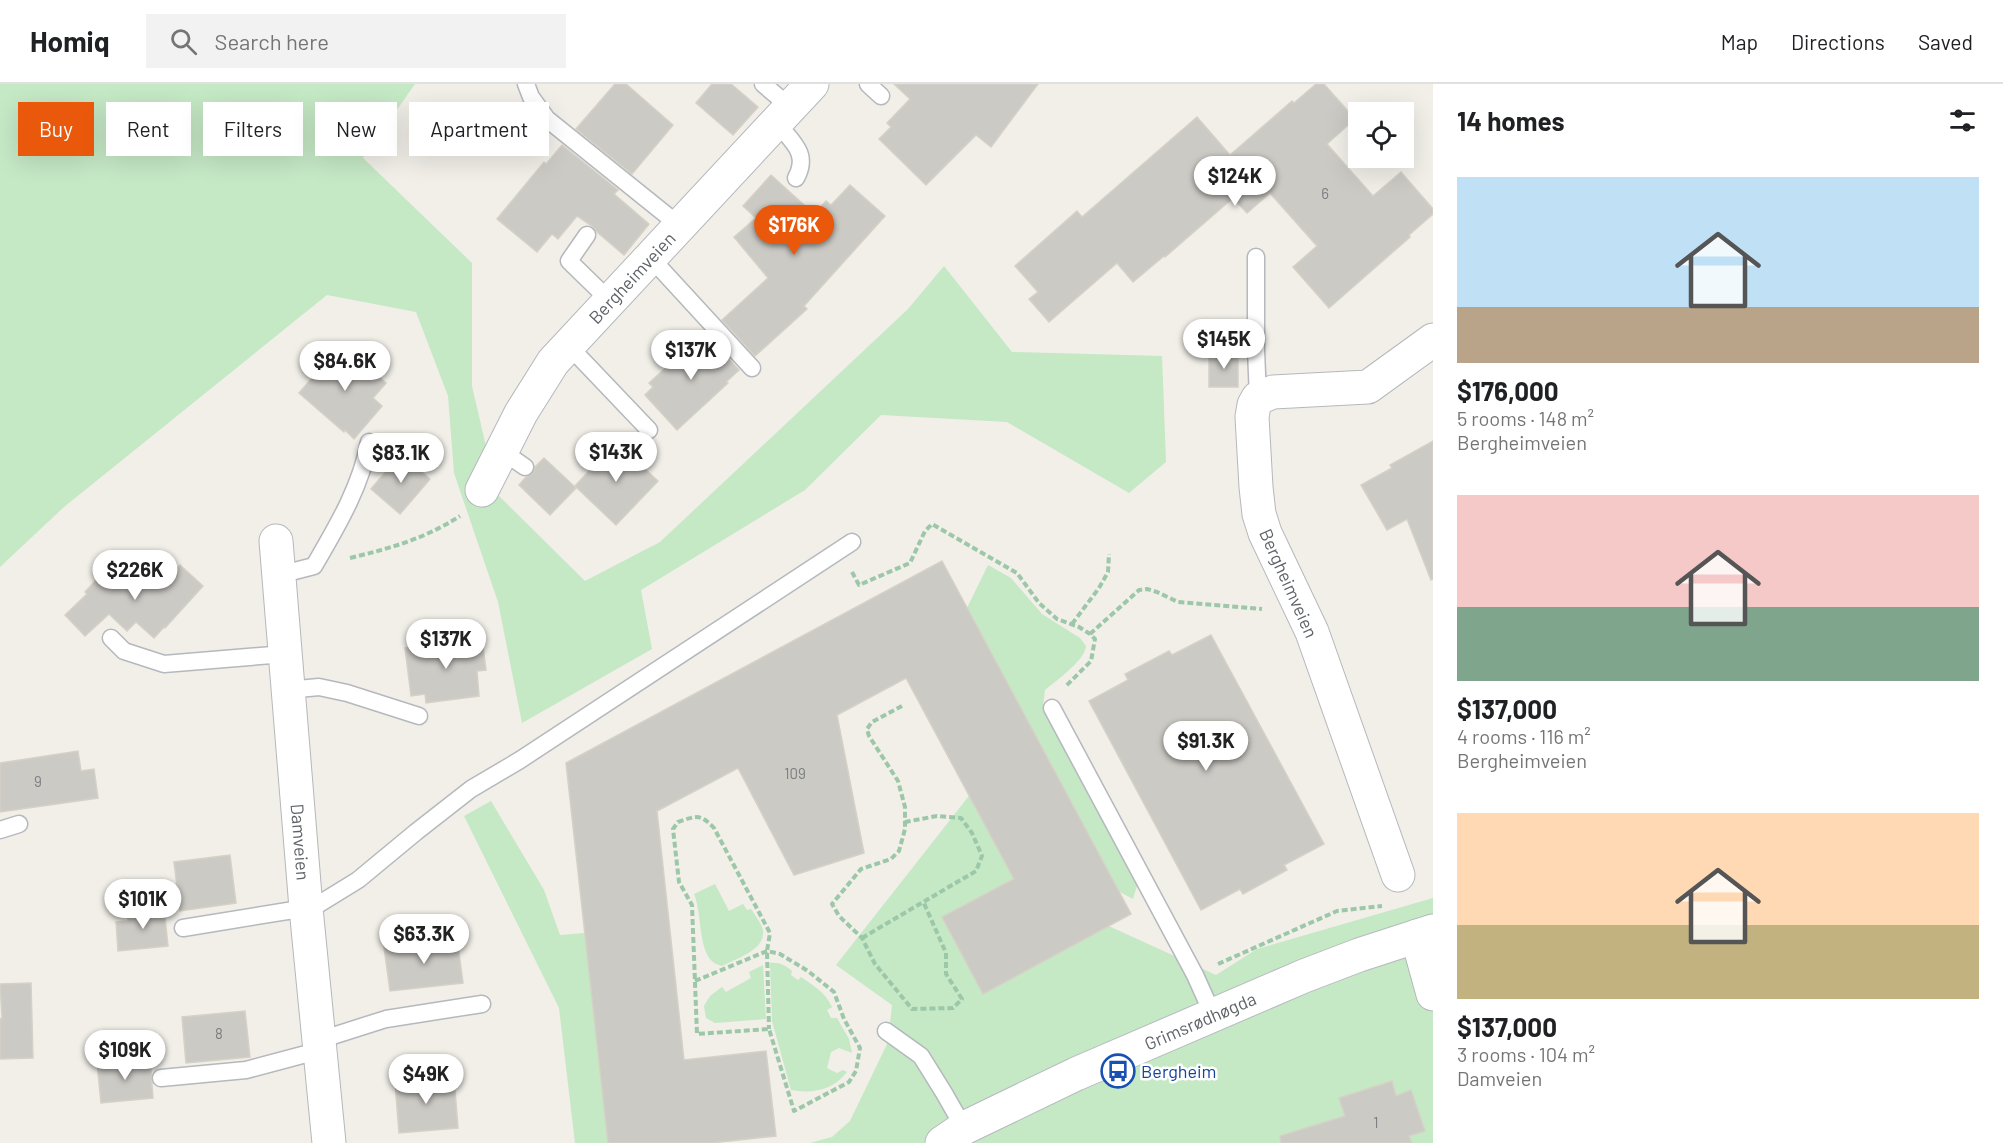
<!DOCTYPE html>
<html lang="en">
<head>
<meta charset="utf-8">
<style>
	body { margin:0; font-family:Barlow,sans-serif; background:#f2f2f2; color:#202124; height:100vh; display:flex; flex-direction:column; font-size:22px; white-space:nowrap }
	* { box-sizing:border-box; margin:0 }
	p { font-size:20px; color:#757577 }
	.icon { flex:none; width:33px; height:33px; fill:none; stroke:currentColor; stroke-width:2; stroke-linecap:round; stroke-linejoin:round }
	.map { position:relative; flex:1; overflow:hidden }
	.side { display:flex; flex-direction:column; background:#fff; width:570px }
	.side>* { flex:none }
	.guide { position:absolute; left:18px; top:18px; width:570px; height:54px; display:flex; gap:12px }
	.buttons { position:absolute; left:1348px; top:18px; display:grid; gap:12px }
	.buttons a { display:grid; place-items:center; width:66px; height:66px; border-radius:0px; background:#fff; box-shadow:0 6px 24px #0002; font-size:30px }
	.price { position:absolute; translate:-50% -51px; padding:0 14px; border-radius:21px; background:#fff; color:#222; font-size:20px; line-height:39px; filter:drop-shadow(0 2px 3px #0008) }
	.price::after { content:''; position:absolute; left:50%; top:36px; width:18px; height:14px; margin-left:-9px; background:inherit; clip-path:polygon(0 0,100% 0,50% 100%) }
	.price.selected { background:#ea580c; color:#fff }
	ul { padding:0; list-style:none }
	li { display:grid; align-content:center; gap:12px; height:318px; padding:0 24px }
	li span { display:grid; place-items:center; height:186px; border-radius:0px; color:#555 }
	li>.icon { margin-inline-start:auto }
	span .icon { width:108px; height:108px; fill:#fffc; stroke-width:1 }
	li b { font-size:26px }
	h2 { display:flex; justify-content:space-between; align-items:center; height:72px; padding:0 24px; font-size:26px }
	.chip { padding:0 21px; border-radius:0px; background:#fff; box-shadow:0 6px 24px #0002; font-size:21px; line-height:54px }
	.chip.selected { background:#ea580c; color:#fff }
	header { display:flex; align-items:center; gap:36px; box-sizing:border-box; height:84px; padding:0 30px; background:#fff; border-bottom:2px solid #e0e0e0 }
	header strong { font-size:28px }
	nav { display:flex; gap:33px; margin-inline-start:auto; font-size:21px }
	.search { width:420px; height:54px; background:#f2f2f2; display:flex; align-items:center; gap:15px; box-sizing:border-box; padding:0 21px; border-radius:0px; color:#757577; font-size:22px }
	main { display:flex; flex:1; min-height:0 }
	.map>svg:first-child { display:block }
	.green { fill:#c5e8c5 }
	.building { fill:#cccac5; stroke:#d6d1c6; stroke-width:1.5 }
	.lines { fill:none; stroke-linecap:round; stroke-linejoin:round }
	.service-casing { stroke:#b5b8bc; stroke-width:19 }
	.minor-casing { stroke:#b5b8bc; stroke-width:35 }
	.secondary-casing { stroke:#b6babf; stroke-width:35 }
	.path { stroke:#9cc7a9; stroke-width:4; stroke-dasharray:6 3; stroke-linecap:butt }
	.service { stroke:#fff; stroke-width:16 }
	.minor { stroke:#fff; stroke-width:33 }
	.secondary { stroke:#fff; stroke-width:33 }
	.labels { text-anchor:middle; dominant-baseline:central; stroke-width:5; stroke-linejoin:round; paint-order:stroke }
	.number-label { font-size:15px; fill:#7a7d7f }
	.street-label { font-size:18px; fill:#5f6368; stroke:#fff }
	.transit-label { font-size:18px; fill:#164399; stroke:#fff; text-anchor:start }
</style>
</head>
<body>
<header>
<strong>Homiq</strong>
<div class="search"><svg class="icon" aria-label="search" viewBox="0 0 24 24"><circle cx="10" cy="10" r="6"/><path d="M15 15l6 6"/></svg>Search here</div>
<nav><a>Map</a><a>Directions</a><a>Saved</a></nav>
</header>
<main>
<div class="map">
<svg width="1433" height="1059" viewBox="0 0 1433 1059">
	<rect width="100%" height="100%" fill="#f1efe8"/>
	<g class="green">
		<path d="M0 0H415L363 74 472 179V302L497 410 585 497 660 458 908 225 944 182 1012 268 1162 272 1166 378 1129 409 1007 338 881 331 805 406 641 506 652 565 522 639 498 518 454 389 448 312 416 228 327 211 64 423 0 483Z"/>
		<path d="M988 481 1011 494 1042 530 1080 554 1086 562C1085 576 1057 596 1045 606L1043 623 1137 802 1133 815 1118 807 967 524Z"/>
		<path d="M987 689 1100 838 1216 891 1257 865 1433 814V1059H810L832 1053 850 1037 888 958 892 921 836 881Z"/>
		<path d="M491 717 544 806 560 851 585 849 608 1059H575L559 924 464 732Z"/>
		<path d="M715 800 729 827 743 820 747 826 751 825C755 831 761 839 763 846 766 866 735 875 722 882 719 881 715 880 713 878 698 866 702 828 694 810Z"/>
		<path d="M770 879C779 878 785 881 792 887L791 891 798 896 801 893C814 902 825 908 832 923L827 926 831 934H837L849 955 852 969 839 964 831 968 827 984 837 989 843 986 847 988C833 1006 813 1010 791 1006L772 937Z"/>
		<path d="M763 881 766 935 715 939 706 934 704 922 710 912 722 903 726 908 751 894 749 888Z"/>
	</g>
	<g class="building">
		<path d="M615 0H626L673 41 632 90 576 45Z"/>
		<path d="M712 0H731L758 23 733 51 696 19Z"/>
		<path d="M894 0H1038L991 63 976 51 926 101 879 55 891 43 887 39 910 15Z"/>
		<path d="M1316 0H1324L1355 35 1327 60 1373 112 1401 88 1433 125V130L1409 151 1410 153 1329 224 1293 183 1317 162 1270 109 1247 129 1233 114 1165 173 1164 172 1133 198 1117 179 1049 238 1029 215 1038 208 1015 182 1077 127 1082 133 1197 33 1230 71 1292 17 1294 19Z"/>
		<path d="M562 61 618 106 614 110 649 140 624 171 597 148 593 143 577 132 558 155 552 150 537 168 497 135 544 78 546 80Z"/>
		<path d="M771 91 814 130 826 117 831 121 850 101 885 132 804 222 807 225 755 272 722 236 768 194 734 153 756 134 743 122Z"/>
		<path d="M706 250 739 286 726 298 728 299 677 346 645 311 653 303 649 299 692 260 693 262Z"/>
		<path d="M342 260 386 299 373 314 382 322 354 355 345 346 344 348 299 309Z"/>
		<rect x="1209" y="269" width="29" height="34"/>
		<path d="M1433 357V495L1431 496 1407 435 1387 446 1361 401 1392 384 1390 381Z"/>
		<path d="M616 358 658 397 616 441 575 402Z"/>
		<path d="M401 370 430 395 400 430 371 405Z"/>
		<path d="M544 374 576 404 550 431 519 401 526 393 533 389 535 383Z"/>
		<path d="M942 477 1131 830 983 910 942 833 1014 795 906 594 837 631 864 769 794 791 738 684 657 727 684 976 766 967 776 1052 711 1059H608L566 679Z"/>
		<path d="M180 481 203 502 165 544 164 543 154 554 136 538 127 547 109 530 85 552 65 531 87 510 85 508 109 482 135 505 153 485 166 496Z"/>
		<path d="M1211 551 1324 760 1284 781 1287 786 1243 810 1240 805 1201 826 1089 617 1128 596 1125 590 1169 567 1172 571Z"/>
		<path d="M482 554 486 586 477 587 479 612 426 619 425 610 411 612 405 564Z"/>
		<path d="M78 667 81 687 94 685 98 714 0 728V679Z"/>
		<path d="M230 771 236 819 180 827 174 778Z"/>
		<path d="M164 824 168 862 118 867 116 838 128 837V827Z"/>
		<path d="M457 854 463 899 390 907 384 863Z"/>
		<path d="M31 899 33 974 0 975V935L2 934 0 900Z"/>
		<path d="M245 927 250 973 186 979 182 933Z"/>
		<path d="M150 975 153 1014 101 1019 97 979Z"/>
		<path d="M454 993 458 1044 399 1049 395 998Z"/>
		<path d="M1392 997 1396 1012 1411 1006 1425 1047 1409 1052 1412 1059H1281L1280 1052 1345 1032 1339 1014Z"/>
	</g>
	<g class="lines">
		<g class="service-casing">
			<g id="service">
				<path d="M526 0 531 13 547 35 680 142"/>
				<path d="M763 0 790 23"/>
				<path d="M868 0 881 12"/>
				<path d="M776 38C791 57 810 69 796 94"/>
				<path d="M587 151 569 177 610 217"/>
				<path d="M650 173 752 284"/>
				<path d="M1256 173V266L1258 314"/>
				<path d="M568 261 649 346"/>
				<path d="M502 367 525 383"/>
				<path d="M279 491 314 482C336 444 361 403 369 358"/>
				<path d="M111 554 124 567 164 580 285 570"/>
				<path d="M287 606 319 603 347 609 419 632"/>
				<path d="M1052 624 1195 891 1213 931"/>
				<path d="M0 746 19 740"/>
				<path d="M306 828 358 796 416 748 471 705 520 676 852 458"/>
				<path d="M183 844 306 824"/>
				<path d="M886 947 921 972 944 1009 964 1044"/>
				<path d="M320 956 386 935 482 920"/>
				<path d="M161 994 246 986 321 966"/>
			</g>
		</g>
		<g class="minor-casing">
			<g id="minor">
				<path id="s1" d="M482 406 521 329 553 278 812 0"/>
				<path id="s2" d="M276 457 306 824 329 1059"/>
				<path d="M1398 791 1312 548 1265 449 1259 430 1256 403 1252 333 1254 321 1258 314 1273 308 1368 303 1433 256"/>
				<path d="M1417 852 1433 910"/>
			</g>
		</g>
		<g class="secondary-casing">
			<g id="secondary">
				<path id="s3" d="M942 1059 964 1044 1076 990 1304 892 1359 871 1433 847"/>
			</g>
		</g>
		<g class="path">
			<path d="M350 474C391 464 424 455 460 432"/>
			<path d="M852 488 859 501 910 479 925 447 932 440 1017 489 1039 519 1057 535 1079 543 1090 550 1095 555 1091 577 1066 602"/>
			<path d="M1072 540 1099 504 1108 488 1109 470"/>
			<path d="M1090 550 1139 506 1147 505 1157 508 1178 518 1262 525"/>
			<path d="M902 622 872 638 867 645 869 652 898 697 905 723V745L899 767 891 775 861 785 832 820 839 832 862 854 875 880 912 925 953 924 962 915 946 890V869L923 817"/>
			<path d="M862 854 976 787 982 772 972 749 961 734 937 732 905 738"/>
			<path d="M1218 880 1337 827 1382 822"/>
			<path d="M695 897 767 867 780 870 808 887 834 908 844 935 860 964 856 987 849 998 794 1027 769 945 697 950 692 821 679 798 673 745 678 738C696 732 700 729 714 744L770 849 767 867 769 945"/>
		</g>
		<use href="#service" class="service"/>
		<use href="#minor" class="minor"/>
		<use href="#secondary" class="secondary"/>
	</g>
	<defs>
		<g id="bus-ring" transform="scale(1.725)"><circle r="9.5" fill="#fff" stroke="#1a4fb4" stroke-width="1.5"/><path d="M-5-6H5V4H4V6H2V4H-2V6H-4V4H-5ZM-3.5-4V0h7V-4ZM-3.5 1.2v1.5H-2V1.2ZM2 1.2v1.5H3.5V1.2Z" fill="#1a4fb4"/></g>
	</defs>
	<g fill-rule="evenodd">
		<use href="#bus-ring" x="1118" y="987"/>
	</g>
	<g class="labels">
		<g class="number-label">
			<text x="1325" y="109">6</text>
			<text x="795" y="689">109</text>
			<text x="38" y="697">9</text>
			<text x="219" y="949">8</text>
			<text x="1376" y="1038">1</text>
		</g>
		<g class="street-label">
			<text stroke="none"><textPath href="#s1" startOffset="262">Bergheimveien</textPath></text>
			<text transform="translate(1289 499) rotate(66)">Bergheimveien</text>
			<text stroke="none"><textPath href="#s2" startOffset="302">Damveien</textPath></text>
			<text stroke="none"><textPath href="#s3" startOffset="286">Grimsrødhøgda</textPath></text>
		</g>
		<g class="transit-label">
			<text x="1141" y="987">Bergheim</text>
		</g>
	</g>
</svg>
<div class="buttons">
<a><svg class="icon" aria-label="locate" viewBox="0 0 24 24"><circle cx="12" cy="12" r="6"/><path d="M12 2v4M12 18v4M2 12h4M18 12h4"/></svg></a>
</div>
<b class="price" style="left:1235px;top:123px">$124K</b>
<b class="price selected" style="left:794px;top:172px">$176K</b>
<b class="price" style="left:1224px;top:286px">$145K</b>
<b class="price" style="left:691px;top:297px">$137K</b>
<b class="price" style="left:345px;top:308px">$84.6K</b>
<b class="price" style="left:616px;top:399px">$143K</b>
<b class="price" style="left:401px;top:400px">$83.1K</b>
<b class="price" style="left:135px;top:517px">$226K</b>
<b class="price" style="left:446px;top:586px">$137K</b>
<b class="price" style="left:1206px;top:688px">$91.3K</b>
<b class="price" style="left:143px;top:846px">$101K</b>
<b class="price" style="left:424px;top:881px">$63.3K</b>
<b class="price" style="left:125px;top:997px">$109K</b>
<b class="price" style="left:426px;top:1021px">$49K</b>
<div class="guide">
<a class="chip selected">Buy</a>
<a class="chip">Rent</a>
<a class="chip">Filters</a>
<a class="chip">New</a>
<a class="chip">Apartment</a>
</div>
</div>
<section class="side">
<h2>14 homes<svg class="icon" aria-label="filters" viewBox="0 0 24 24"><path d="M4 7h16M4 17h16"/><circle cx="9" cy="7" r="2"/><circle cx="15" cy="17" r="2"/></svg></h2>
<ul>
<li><span style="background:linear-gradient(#bfe0f5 70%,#b9a48a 0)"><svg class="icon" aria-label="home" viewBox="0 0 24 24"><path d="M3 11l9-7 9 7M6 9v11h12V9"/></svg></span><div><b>$176,000</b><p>5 rooms · 148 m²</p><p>Bergheimveien</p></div></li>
<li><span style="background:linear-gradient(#f6c9c9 60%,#7fa58c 0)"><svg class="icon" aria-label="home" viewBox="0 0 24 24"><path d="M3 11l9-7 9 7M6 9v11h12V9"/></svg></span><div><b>$137,000</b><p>4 rooms · 116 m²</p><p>Bergheimveien</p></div></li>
<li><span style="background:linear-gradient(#ffd9b3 60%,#c2b280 0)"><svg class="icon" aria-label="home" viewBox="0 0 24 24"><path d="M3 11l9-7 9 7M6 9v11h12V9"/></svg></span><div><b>$137,000</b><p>3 rooms · 104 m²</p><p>Damveien</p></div></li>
</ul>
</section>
</main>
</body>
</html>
